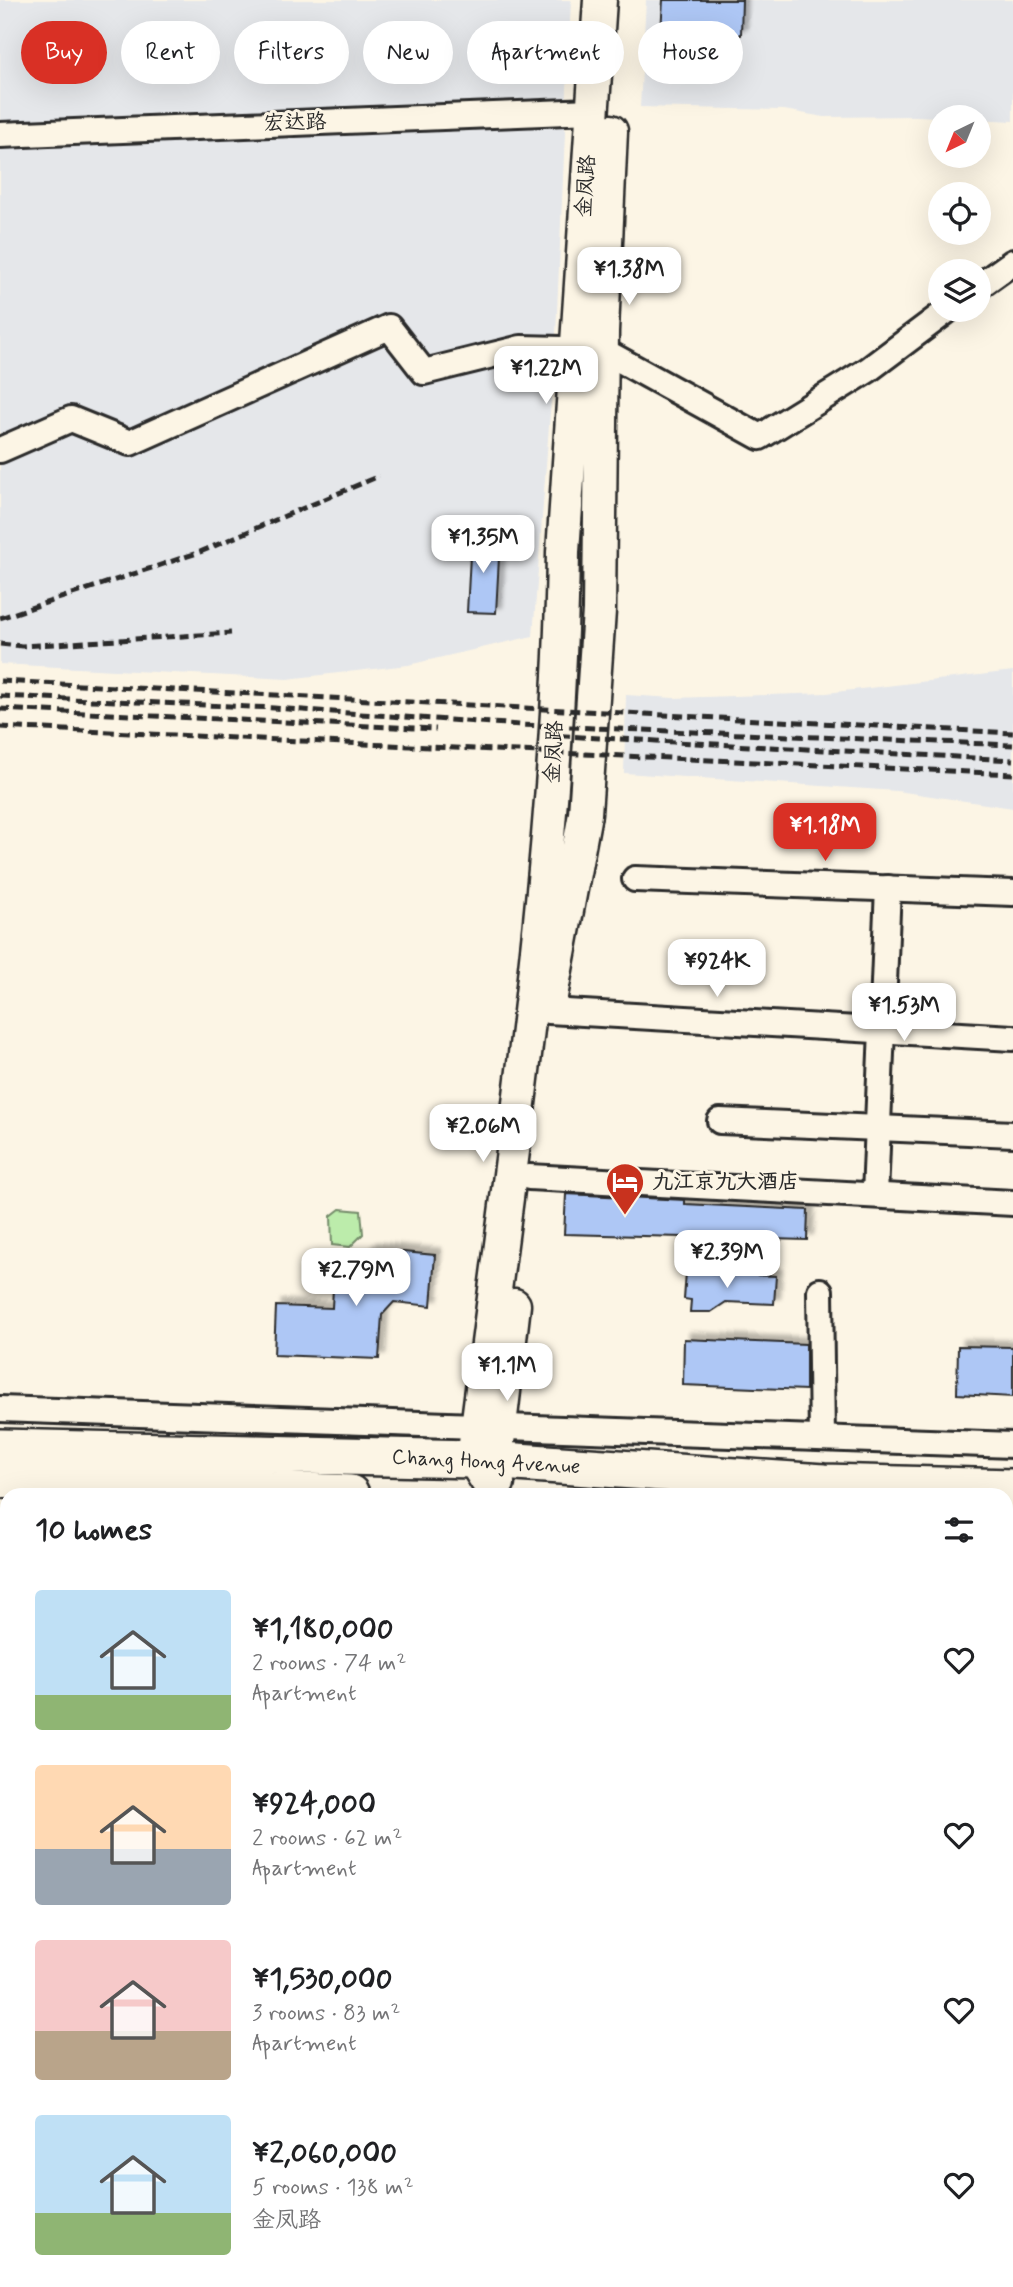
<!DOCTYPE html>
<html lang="en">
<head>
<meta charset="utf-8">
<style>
	body { margin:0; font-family:Mynerve,"LXGW WenKai TC",sans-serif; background:#f2f2f2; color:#202124; height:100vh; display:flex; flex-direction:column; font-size:26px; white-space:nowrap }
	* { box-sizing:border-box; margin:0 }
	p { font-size:23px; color:#757577 }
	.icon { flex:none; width:38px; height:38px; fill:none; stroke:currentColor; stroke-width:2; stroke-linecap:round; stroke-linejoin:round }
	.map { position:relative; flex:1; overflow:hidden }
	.drawer { position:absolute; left:0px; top:1488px; width:1013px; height:800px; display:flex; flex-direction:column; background:#fff; border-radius:21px 21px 0 0; box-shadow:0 7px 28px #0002 }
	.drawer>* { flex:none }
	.hud { position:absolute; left:21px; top:21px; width:971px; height:63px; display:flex; gap:14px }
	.needle { width:46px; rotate:223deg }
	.controls { position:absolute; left:928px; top:105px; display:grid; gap:14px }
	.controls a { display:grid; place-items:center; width:63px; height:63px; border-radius:50%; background:#fff; box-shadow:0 7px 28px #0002; font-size:35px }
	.price { position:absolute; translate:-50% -60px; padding:0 16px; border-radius:14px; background:#fff; color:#222; font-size:23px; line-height:46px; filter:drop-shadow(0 2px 4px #0008) }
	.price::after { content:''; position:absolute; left:50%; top:42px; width:21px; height:16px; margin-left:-10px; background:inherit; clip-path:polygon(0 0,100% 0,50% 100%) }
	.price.selected { background:#d93025; color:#fff }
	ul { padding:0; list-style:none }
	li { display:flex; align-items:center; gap:21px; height:175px; padding:0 35px }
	li span { display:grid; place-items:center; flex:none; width:196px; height:140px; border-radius:7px; color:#555 }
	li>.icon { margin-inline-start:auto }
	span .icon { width:84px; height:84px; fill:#fffc; stroke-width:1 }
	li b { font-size:30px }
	h2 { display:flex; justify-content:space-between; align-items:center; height:84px; padding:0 35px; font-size:30px }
	.chip { padding:0 24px; border-radius:32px; background:#fff; box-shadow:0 7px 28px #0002; font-size:24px; line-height:63px }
	.chip.selected { background:#d93025; color:#fff }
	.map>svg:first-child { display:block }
	.built { fill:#e5e7ea }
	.green { fill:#bcecab; stroke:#748c6b; stroke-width:2 }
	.building { fill:#aec7f5; stroke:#2b2b2b; stroke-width:2; filter:url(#shadow) }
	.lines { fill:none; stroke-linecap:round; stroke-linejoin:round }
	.minor-casing { stroke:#2b2b2b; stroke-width:30 }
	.major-casing { stroke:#2b2b2b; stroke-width:37 }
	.highway-casing { stroke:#2b2b2b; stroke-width:42 }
	.minor { stroke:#fcf5e5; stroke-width:24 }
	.major { stroke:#fcf5e5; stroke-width:32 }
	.highway { stroke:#fcf5e5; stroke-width:37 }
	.rail { stroke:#2b2b2b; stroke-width:5; stroke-dasharray:10 5; stroke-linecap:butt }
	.labels { text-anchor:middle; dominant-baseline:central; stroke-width:6; stroke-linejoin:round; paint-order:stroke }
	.street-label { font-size:21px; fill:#2b2b2b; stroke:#fcf5e5 }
	.poi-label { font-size:21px; font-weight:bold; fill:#2b2b2b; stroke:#fcf5e5; text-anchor:start }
</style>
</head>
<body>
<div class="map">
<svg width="1013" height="2287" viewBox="0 0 1013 2287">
	<defs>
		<filter id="shadow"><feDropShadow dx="6" dy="-6" stdDeviation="2" flood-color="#0004"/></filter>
	</defs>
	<rect width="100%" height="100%" fill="#fcf5e5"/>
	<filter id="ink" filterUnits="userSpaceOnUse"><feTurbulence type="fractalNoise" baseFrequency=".0143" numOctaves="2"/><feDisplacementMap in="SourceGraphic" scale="14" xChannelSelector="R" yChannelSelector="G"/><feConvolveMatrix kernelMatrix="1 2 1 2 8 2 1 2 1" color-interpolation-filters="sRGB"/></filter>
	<g filter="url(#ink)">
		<g class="built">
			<path d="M0 0H571L556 334 533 636 408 665 287 679 0 664Z"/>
			<path d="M646 0H1013V121L917 116 824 117 784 110 640 107Z"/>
			<path d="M1013 671V808L897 791 624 773 626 695 674 698 827 693Z"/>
			<path d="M1006 1617H1013V1855L1006 1854Z"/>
		</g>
		<path class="green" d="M340 1209 361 1211 363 1234 350 1247 332 1245 331 1216Z"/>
		<g class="building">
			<path d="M663 0H742L741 35 661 31Z"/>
			<path d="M471 537 500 539 496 613 467 612Z"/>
			<path d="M566 1194 685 1200V1204L808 1210 807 1240 564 1234Z"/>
			<path d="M371 1249 435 1255 431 1306 394 1302 382 1315 379 1359 274 1355 276 1306 332 1308 333 1287Z"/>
			<path d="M686 1272 776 1276 774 1304 726 1302 711 1312H690L691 1300 684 1299Z"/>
			<path d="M684 1339 806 1344V1390L683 1385Z"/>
			<path d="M958 1346 1013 1347V1397L957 1394Z"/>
		</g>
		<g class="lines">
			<g class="minor-casing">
				<g id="minor">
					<path d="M0 135 591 111"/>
					<path d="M978 287 1013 262"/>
					<path d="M0 450 71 419 130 443 389 327 424 372 521 348 602 350 760 437 868 370 948 310"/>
					<path d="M635 879 1013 893"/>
					<path d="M549 1011 1013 1038"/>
					<path d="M720 1121 1013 1134"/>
					<path d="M529 1177 1013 1203"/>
					<path d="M875 1195 888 888"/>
					<path d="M820 1291 822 1438"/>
					<path d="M0 1409 1013 1445"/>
					<path d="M0 1529H7"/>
					<path d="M1006 1563H1013"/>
					<path d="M0 1666 7 1664"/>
					<path d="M0 1834 7 1837"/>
					<path d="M1006 1924 1013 1925"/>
					<path d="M0 1929 7 1933"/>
					<path d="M0 2040 7 2041"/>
					<path d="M300 2280 305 2287"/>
					<path d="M429 2287 430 2280"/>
				</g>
			</g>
			<g class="major-casing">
				<g id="major">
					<path d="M551 996 585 814 599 611 602 331 611 131"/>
					<path d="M498 1483 496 1460 514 1305"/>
					<path d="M495 1494 473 1459C511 1158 559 856 563 552L600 0"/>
				</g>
			</g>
			<g class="highway-casing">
				<g id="highway">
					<path d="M0 1448 473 1459 824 1483 1013 1488"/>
					<path d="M0 1479 350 1494"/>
					<path d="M1006 1521H1013"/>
				</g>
			</g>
			<use href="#minor" class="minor"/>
			<use href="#major" class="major"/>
			<use href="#highway" class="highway"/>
			<g class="rail">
				<path d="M0 618 200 552 379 476"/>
				<path d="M0 644 22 646 231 633"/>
				<path d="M0 681 1013 733"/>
				<path d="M0 696 274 708 521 725 1013 745"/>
				<path d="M0 709 436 729"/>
				<path d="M0 727 1013 774"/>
				<path d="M545 735 1013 760"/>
			</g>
		</g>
	</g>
	<defs>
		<g id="hotel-pin" transform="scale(2.0125)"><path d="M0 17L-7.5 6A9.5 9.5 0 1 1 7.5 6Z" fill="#c8321e" stroke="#fcf5e5"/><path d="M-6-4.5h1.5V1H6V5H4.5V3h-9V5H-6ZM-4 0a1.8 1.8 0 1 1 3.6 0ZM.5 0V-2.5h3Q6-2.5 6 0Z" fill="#fff"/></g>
	</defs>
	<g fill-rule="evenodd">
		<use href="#hotel-pin" x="625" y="1182"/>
	</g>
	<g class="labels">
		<g class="street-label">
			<text transform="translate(295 123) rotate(-2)">宏达路</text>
			<text transform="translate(586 186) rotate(-86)">金凤路</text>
			<text transform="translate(554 752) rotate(-87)">金凤路</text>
			<text transform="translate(486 1462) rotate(3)">Chang Hong Avenue</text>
		</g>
		<g class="poi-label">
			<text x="652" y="1182">九江京九大酒店</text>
		</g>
	</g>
</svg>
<div class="controls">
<a><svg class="needle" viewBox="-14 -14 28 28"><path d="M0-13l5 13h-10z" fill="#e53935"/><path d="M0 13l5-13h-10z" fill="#757577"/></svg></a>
<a><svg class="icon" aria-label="locate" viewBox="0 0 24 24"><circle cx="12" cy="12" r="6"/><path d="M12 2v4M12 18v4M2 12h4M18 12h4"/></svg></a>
<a><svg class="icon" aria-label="layers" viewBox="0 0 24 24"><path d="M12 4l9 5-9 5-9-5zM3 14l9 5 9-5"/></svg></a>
</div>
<b class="price" style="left:629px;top:307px">¥1.38M</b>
<b class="price" style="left:546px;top:406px">¥1.22M</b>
<b class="price" style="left:483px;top:575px">¥1.35M</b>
<b class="price selected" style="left:825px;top:863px">¥1.18M</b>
<b class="price" style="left:717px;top:999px">¥924K</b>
<b class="price" style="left:904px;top:1043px">¥1.53M</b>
<b class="price" style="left:483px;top:1164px">¥2.06M</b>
<b class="price" style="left:727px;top:1290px">¥2.39M</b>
<b class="price" style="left:356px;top:1308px">¥2.79M</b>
<b class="price" style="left:507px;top:1403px">¥1.1M</b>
<div class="hud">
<a class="chip selected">Buy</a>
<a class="chip">Rent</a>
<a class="chip">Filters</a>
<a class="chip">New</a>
<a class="chip">Apartment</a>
<a class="chip">House</a>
</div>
<section class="drawer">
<h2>10 homes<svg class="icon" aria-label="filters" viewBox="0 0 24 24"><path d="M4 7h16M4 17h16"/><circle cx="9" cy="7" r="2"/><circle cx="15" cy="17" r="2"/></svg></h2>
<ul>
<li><span style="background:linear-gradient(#bfe0f5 75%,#8fb573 0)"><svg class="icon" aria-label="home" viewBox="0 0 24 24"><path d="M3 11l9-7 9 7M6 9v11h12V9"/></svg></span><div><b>¥1,180,000</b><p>2 rooms · 74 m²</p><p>Apartment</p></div><svg class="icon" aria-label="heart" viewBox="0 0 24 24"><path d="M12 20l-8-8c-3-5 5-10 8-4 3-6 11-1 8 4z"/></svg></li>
<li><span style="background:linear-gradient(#ffd9b3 60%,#9aa5b1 0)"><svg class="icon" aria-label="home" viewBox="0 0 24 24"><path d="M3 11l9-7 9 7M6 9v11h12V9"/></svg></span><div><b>¥924,000</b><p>2 rooms · 62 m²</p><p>Apartment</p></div><svg class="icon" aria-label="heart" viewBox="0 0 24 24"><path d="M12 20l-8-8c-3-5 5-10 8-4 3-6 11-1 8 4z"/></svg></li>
<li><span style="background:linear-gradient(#f6c9c9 65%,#b9a48a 0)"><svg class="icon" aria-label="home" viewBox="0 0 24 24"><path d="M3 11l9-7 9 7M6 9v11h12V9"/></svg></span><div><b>¥1,530,000</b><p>3 rooms · 83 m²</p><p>Apartment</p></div><svg class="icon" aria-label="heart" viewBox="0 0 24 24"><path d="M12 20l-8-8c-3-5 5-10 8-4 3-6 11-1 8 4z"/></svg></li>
<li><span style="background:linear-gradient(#bfe0f5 70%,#8fb573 0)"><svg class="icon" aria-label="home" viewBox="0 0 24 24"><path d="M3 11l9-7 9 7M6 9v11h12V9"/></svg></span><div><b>¥2,060,000</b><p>5 rooms · 138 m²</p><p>金凤路</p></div><svg class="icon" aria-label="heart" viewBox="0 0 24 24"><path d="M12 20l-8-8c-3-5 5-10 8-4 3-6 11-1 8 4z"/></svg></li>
</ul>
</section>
</div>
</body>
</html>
